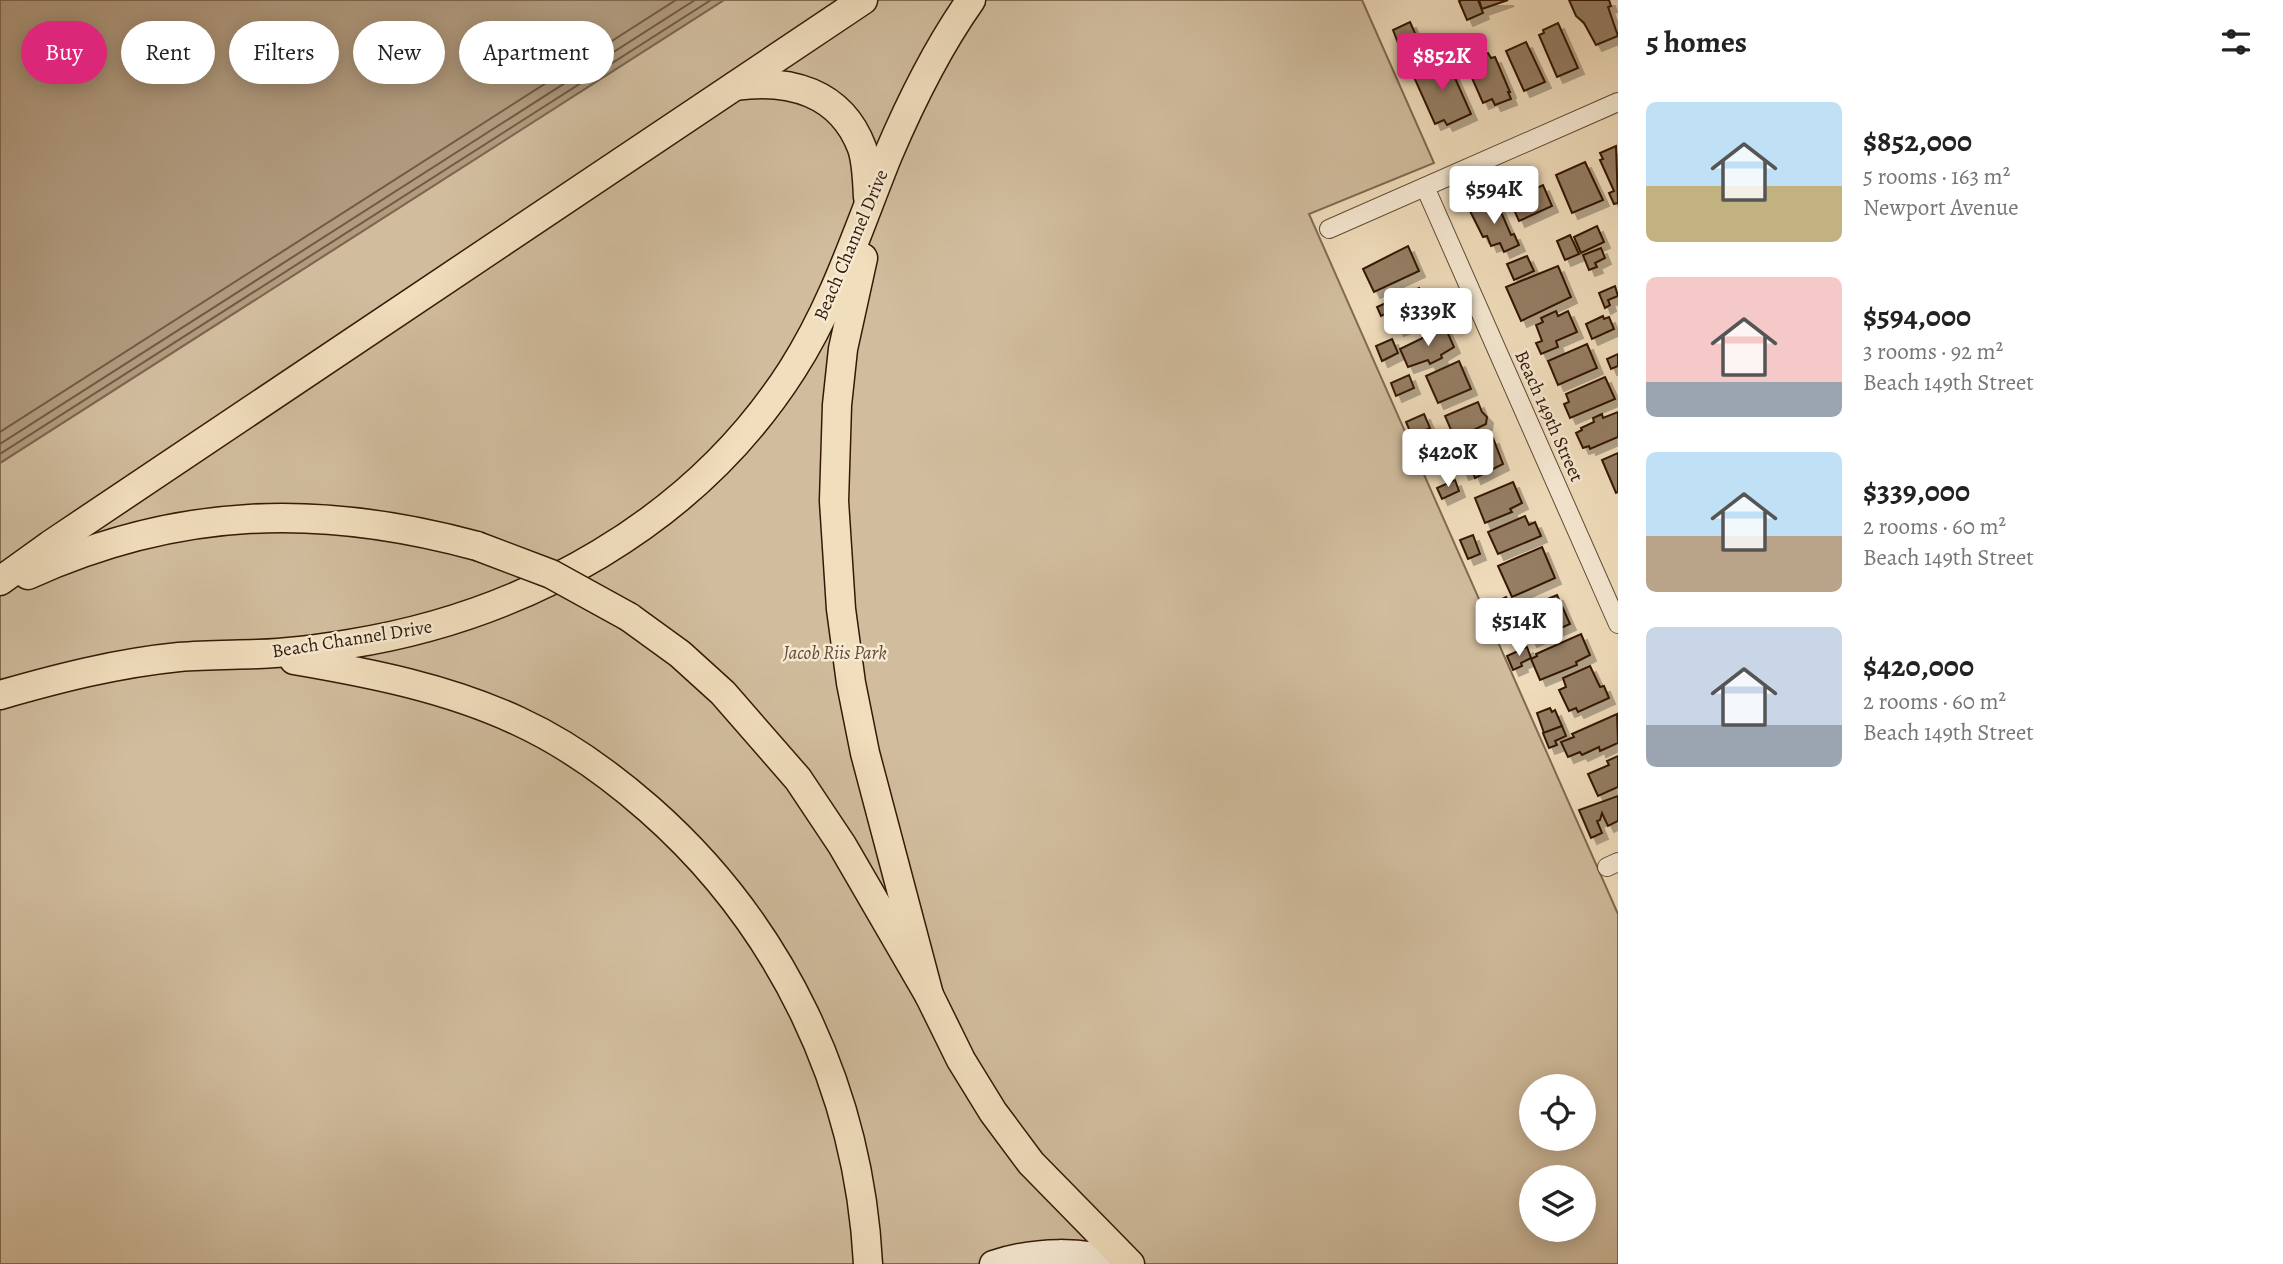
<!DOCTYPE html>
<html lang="en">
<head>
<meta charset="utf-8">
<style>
	body { margin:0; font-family:Alegreya,serif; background:#f6f6f6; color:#222; height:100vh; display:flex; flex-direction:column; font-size:26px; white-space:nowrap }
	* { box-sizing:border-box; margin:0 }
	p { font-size:23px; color:#767676 }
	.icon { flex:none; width:38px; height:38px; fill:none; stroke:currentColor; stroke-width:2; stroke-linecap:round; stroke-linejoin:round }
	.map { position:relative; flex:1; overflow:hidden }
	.sheet { display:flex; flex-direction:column; background:#fff; width:665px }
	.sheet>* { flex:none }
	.banner { position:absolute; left:21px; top:21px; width:665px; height:63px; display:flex; gap:14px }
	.buttons { position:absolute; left:1519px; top:1074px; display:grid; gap:14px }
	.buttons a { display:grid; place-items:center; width:77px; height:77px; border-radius:50%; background:#fff; box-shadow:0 4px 18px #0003; font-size:35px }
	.price { position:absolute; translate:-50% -60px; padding:0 16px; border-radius:7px; background:#fff; color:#222; font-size:23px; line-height:46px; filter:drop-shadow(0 2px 4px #0008) }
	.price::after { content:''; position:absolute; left:50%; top:42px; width:21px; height:16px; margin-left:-10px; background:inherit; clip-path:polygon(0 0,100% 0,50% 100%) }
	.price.on { background:#db2777; color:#fff }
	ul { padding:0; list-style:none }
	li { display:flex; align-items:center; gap:21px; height:175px; padding:0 28px }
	li span { display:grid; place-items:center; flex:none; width:196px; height:140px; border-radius:10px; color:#555 }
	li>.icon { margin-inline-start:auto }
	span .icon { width:84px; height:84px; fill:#fffc; stroke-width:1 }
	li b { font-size:30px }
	h2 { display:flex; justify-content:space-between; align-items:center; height:84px; padding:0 28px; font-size:30px }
	.tag { padding:0 24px; border-radius:32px; background:#fff; box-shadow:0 4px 18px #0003; font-size:24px; line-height:63px }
	.tag.on { background:#db2777; color:#fff }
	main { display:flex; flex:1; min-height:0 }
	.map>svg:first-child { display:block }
	.green { fill:#d1bd9e; stroke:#826b52; stroke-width:2; fill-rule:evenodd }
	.water { fill:#b19b7f; stroke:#7f674f; stroke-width:2 }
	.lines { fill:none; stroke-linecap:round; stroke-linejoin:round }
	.shore { stroke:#725a42; stroke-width:2 }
	.building { fill:#967f65; stroke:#341906; stroke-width:2; filter:url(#shadow) }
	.street-casing { stroke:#634a34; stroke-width:20 }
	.secondary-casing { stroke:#341906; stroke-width:29 }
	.primary-casing { stroke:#341906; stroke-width:31 }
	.street { stroke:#f6ead4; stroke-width:18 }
	.secondary { stroke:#f6ead4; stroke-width:26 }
	.primary { stroke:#f1debd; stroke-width:28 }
	.primary-bridge-casing { stroke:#341906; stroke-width:31; stroke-linecap:butt }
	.primary-bridge { stroke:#f1debd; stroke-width:28 }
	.labels { text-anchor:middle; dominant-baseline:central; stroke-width:5; stroke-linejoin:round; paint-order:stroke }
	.street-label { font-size:19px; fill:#341906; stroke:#f6ead4 }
	.park-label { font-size:19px; font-style:italic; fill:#634a34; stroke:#f6ead4 }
</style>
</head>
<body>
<main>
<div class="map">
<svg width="1618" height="1264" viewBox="0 0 1618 1264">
	<defs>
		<filter id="shadow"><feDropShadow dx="6" dy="6" stdDeviation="0" flood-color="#0004"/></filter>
	</defs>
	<rect width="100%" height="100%" fill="#f1debd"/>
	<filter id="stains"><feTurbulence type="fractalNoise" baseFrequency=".00286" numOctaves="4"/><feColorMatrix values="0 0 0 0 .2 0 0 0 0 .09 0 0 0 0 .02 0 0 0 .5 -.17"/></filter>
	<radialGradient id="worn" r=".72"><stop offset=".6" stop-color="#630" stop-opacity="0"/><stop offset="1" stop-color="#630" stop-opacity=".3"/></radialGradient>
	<path class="green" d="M724 0H1362L1434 163 1309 214 1618 914V1264H0V463ZM1531 1087H1584V1139H1531ZM1531 1178H1584V1230H1531Z"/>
	<path class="water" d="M0 0H724L0 463Z"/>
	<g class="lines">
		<g class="shore">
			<path d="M0 432 676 0"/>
			<path d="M0 444 695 0"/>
			<path d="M0 454 711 0"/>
		</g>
	</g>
	<g class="building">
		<path d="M1462 0H1478L1483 13 1467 20 1459 1Z"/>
		<path d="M1479 0H1508L1482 9Z"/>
		<path d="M1569 0H1609L1611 6 1608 7 1618 36 1596 45 1584 23 1576 16Z"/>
		<path d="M1410 22 1418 40 1400 48 1393 30Z"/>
		<path d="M1558 23 1578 68 1557 77 1539 35 1544 33 1543 30Z"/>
		<path d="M1526 42 1545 82 1524 91 1506 51Z"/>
		<path d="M1488 53 1491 58 1495 57 1510 92H1508L1511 99 1495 105 1492 99 1483 103 1468 69 1473 67 1470 61Z"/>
		<path d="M1447 60 1471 114 1447 125 1444 120 1435 124 1413 75 1415 69 1421 66 1428 69Z"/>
		<path d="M1616 146 1618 203 1614 204 1609 193 1614 191 1600 160 1603 159 1600 153Z"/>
		<path d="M1585 162 1603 200 1572 213 1556 175Z"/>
		<path d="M1532 183 1535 189 1543 185 1552 206 1519 221 1507 194Z"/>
		<path d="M1492 198 1495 206 1498 205 1511 235 1514 234 1519 245 1504 252 1500 243 1491 246 1487 236 1483 237 1470 211 1485 204 1484 201Z"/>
		<path d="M1597 226 1604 242 1581 253 1574 237Z"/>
		<path d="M1570 235 1579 254 1565 260 1557 241Z"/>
		<path d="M1408 246 1419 271 1374 292 1363 269Z"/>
		<path d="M1601 248 1605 258 1595 263 1597 267 1589 270 1583 255Z"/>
		<path d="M1527 256 1534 271 1514 280 1507 264Z"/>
		<path d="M1558 266 1571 297 1521 321 1506 287Z"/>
		<path d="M1615 286 1618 296 1608 300 1610 305 1605 308 1599 293Z"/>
		<path d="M1419 288 1427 304 1432 302 1437 313 1398 330 1389 312 1381 316 1377 307Z"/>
		<path d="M1556 311 1558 316 1568 311 1577 332 1556 341 1558 347 1541 354 1536 343 1542 341 1536 325 1543 322 1541 318Z"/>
		<path d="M1603 316 1604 319 1609 317 1614 329 1592 339 1586 324Z"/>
		<path d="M1441 329H1446L1454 347 1441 355 1442 358 1430 364 1428 360 1408 367 1400 349Z"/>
		<path d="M1392 339 1398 353 1382 361 1376 346Z"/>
		<path d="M1587 344 1597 368 1558 385 1548 361Z"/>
		<path d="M1618 354V366L1611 369 1607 359Z"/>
		<path d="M1459 361 1471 389 1438 403 1426 376Z"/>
		<path d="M1409 375 1414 388 1396 396 1391 383Z"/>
		<path d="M1605 377 1615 399 1570 418 1564 404 1569 402 1566 394Z"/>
		<path d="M1478 402 1482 412 1487 417 1486 424 1455 439 1445 416Z"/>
		<path d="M1618 412V437L1590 449 1589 446 1583 448 1576 433 1582 430 1581 428 1594 422 1593 418 1602 414 1603 418Z"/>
		<path d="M1424 414 1430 428 1412 436 1406 422Z"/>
		<path d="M1482 435 1485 442 1493 438 1503 464 1475 478 1472 470 1463 474 1459 465 1451 468 1445 455 1457 450 1460 455 1462 453 1461 445Z"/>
		<path d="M1618 453V492L1616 493 1602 460Z"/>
		<path d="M1455 480 1459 491 1442 499 1437 488Z"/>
		<path d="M1513 482 1522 503 1510 509 1512 512 1485 523 1475 498Z"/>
		<path d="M1525 516 1529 525 1535 522 1541 536 1498 554 1488 532Z"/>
		<path d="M1473 535 1480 554 1468 559 1460 540Z"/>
		<path d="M1542 547 1555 578 1512 597 1498 566Z"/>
		<path d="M1557 595 1570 624 1531 641 1521 617 1547 606 1545 600Z"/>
		<path d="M1506 597 1511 608 1493 616 1488 606Z"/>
		<path d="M1511 608 1517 621 1499 629 1493 616Z"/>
		<path d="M1581 634 1590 655 1576 662 1577 665 1540 680 1531 659 1537 656 1536 654Z"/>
		<path d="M1527 647 1531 658 1521 663 1522 666 1513 670 1507 656Z"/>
		<path d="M1590 666 1600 687 1604 686 1609 698 1578 712 1576 708 1569 711 1559 690 1566 687 1563 678Z"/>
		<path d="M1550 708 1552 712 1555 710 1562 726 1544 733 1537 713Z"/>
		<path d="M1617 714 1618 743 1600 751 1599 747 1582 755 1580 752 1568 757 1561 742 1574 737 1572 734Z"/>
		<path d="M1562 726 1566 736 1555 741 1557 745 1549 748 1543 733Z"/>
		<path d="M1618 756V787L1598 796 1588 774 1609 765 1607 761Z"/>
		<path d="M1618 796V821L1608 826 1602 813 1600 820 1597 821 1602 833 1591 838 1579 810Z"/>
	</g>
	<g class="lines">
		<g class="street-casing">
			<g id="street">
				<path d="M1425 187 1618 624"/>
				<path d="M1329 229 1618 102"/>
				<path d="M1607 867 1618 862"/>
			</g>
		</g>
		<g class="secondary-casing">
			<path id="secondary" d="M993 1264C1035 1250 1083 1249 1125 1264"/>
		</g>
		<g class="primary-casing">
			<g id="primary">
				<path d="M735 86C789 78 841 92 862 148 867 163 867 181 868 197"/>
				<path d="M863 258 843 349 837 405 834 501 841 609 851 683 865 753 929 995"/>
				<path d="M28 575C178 507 319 503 477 546"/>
				<path d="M0 581 50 545 863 0"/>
				<path d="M629 617 680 654 723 693 798 779 842 845 929 995 961 1060 993 1112 1031 1163 1130 1264"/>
				<path d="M294 660C370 673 447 688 518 721 566 743 609 774 649 809 781 925 859 1088 868 1264"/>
				<path d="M0 695C59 678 118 663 179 657 205 655 231 655 258 654 288 653 319 649 349 644 525 616 694 523 792 370 835 303 858 229 888 155 911 101 937 48 971 0"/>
			</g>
		</g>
		<use href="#street" class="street"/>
		<use href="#secondary" class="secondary"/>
		<use href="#primary" class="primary"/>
		<g class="primary-bridge-casing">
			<path id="primary-bridge" d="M477 546 551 574 629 617"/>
		</g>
		<use href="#primary-bridge" class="primary-bridge"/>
	</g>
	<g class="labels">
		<g class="street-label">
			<text transform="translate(851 245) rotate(-67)">Beach Channel Drive</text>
			<text transform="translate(1549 416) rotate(66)">Beach 149th Street</text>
			<text transform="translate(352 639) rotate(-9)">Beach Channel Drive</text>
		</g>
		<g class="park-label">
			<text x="835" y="653">Jacob Riis Park</text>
		</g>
	</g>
	<rect width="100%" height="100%" filter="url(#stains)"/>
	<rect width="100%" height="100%" fill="url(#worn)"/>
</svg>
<div class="buttons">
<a><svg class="icon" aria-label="locate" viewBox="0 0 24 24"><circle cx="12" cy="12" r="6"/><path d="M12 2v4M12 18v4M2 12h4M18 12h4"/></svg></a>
<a><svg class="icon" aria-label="layers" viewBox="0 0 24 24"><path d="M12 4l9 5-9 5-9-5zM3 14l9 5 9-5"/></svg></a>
</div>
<b class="price on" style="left:1442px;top:93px">$852K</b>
<b class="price" style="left:1494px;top:226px">$594K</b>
<b class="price" style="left:1428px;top:348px">$339K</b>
<b class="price" style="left:1448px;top:489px">$420K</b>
<b class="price" style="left:1519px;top:658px">$514K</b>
<div class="banner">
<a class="tag on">Buy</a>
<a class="tag">Rent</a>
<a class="tag">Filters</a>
<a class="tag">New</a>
<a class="tag">Apartment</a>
</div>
</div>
<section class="sheet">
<h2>5 homes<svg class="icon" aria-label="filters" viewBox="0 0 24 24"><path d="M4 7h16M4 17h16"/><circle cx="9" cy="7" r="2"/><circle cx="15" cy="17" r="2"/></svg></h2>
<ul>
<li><span style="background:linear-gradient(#bfe0f5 60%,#c2b280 0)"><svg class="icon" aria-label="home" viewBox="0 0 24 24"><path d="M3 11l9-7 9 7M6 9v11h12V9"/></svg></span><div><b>$852,000</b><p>5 rooms · 163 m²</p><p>Newport Avenue</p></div></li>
<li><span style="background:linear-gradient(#f6c9c9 75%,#9aa5b1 0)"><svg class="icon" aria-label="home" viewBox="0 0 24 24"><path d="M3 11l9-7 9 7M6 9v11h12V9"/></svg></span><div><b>$594,000</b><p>3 rooms · 92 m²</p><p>Beach 149th Street</p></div></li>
<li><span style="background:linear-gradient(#bfe0f5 60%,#b9a48a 0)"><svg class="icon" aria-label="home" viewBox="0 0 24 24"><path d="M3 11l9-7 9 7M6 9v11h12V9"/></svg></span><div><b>$339,000</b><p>2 rooms · 60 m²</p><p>Beach 149th Street</p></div></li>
<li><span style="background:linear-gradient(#c9d6e8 70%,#9aa5b1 0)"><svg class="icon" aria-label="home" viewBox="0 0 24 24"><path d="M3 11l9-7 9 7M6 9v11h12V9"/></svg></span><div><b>$420,000</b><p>2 rooms · 60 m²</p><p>Beach 149th Street</p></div></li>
</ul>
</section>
</main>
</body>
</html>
